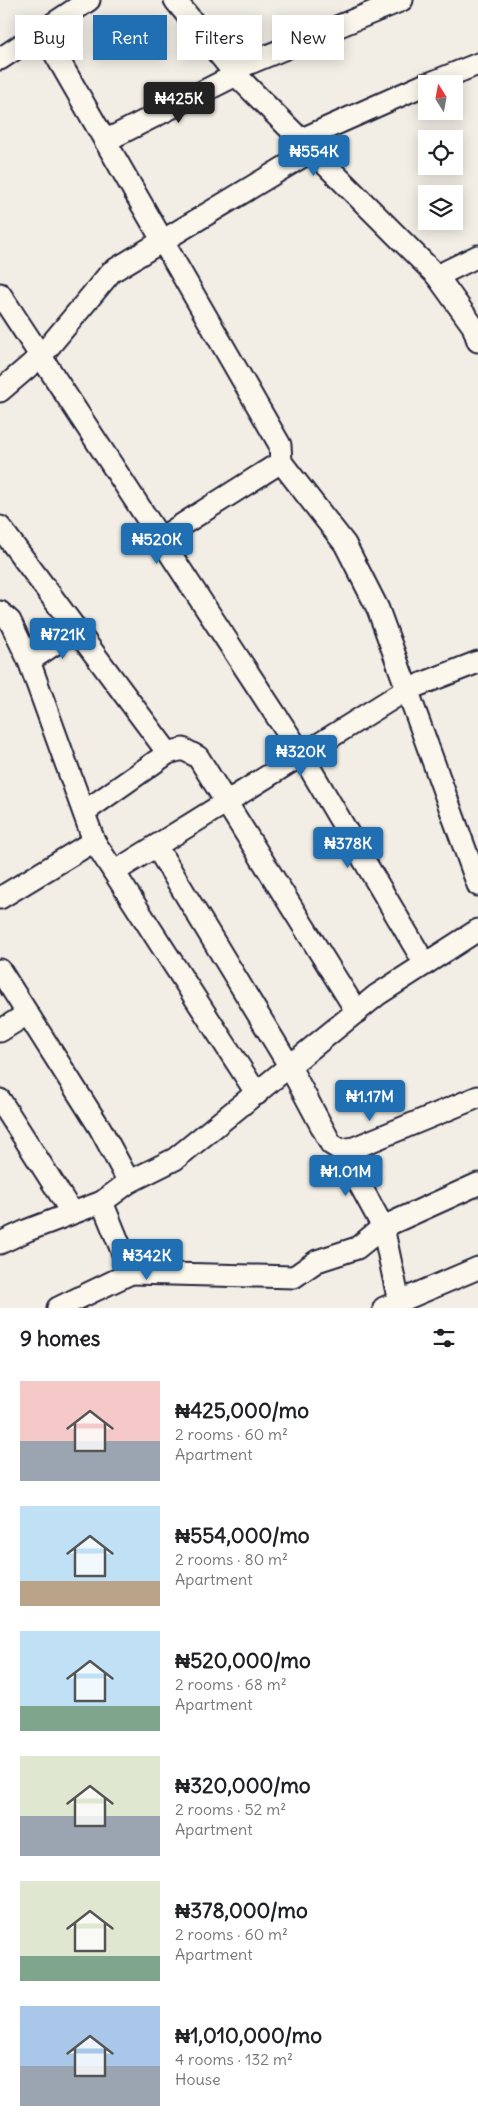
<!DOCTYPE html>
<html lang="en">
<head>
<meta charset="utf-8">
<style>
	body { margin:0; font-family:Delius,sans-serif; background:#f2f2f2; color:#202124; height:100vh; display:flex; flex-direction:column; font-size:19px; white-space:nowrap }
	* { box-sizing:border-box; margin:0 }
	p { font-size:16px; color:#757577 }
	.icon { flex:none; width:28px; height:28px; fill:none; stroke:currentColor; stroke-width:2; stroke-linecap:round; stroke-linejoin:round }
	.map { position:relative; height:1308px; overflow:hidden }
	.details { display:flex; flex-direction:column; background:#fff; flex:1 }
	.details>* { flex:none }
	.guide { position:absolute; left:15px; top:15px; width:449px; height:45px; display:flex; gap:10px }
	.needle { width:32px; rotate:349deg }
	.controls { position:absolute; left:418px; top:75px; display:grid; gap:10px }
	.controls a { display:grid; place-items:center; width:45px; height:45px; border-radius:0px; background:#fff; box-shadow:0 2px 12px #0003; font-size:25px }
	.price { position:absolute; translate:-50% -42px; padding:0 11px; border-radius:5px; background:#1f6fb2; color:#fff; font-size:16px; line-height:32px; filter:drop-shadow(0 1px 2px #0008) }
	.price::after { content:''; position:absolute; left:50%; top:30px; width:15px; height:11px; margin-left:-8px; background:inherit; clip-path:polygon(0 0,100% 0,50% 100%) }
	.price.on { background:#222; color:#fff }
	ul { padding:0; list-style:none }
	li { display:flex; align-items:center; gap:15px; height:125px; padding:0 20px }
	li span { display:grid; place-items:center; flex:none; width:140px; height:100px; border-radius:0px; color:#555 }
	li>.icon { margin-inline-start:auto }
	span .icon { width:60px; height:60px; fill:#fffc; stroke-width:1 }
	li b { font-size:21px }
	h2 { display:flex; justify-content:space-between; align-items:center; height:60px; padding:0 20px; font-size:21px }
	.pill { padding:0 18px; border-radius:0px; background:#fff; box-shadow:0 2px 12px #0003; font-size:18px; line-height:45px }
	.pill.on { background:#1f6fb2; color:#fff }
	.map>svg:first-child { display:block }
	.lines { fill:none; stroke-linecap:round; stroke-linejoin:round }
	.minor-casing { stroke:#22223b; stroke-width:25 }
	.minor { stroke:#fbf7ec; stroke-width:21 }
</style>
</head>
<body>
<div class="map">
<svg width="478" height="1308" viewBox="0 0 478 1308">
	<rect width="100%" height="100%" fill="#f2eee5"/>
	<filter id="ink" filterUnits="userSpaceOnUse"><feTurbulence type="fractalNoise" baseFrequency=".02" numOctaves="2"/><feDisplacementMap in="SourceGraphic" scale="10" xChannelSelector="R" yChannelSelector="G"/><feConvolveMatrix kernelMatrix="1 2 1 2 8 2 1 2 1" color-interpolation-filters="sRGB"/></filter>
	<g filter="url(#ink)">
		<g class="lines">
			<g class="minor-casing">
				<g id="minor">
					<path d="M175 0 236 75 437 276 473 326 478 341"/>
					<path d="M42 31 280 445 281 462 161 538"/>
					<path d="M0 59 89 0"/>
					<path d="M233 70 402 0"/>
					<path d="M428 84 478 64"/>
					<path d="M302 139 426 84"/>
					<path d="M105 141 236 75"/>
					<path d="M437 276 478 256"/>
					<path d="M0 294 302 755 425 964"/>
					<path d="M0 391 42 355 111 272 313 150"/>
					<path d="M281 462 345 544 378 609 478 885"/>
					<path d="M0 527 168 753"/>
					<path d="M0 612 10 621 29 661 94 841 257 1094"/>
					<path d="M29 661 77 629"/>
					<path d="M84 812 168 753 183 749 198 757 357 1012"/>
					<path d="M156 846 290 1067 331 1144 341 1150 354 1148 478 1097"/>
					<path d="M114 872 406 690 478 662"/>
					<path d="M0 898 94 841"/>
					<path d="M0 970 100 1128 129 1182"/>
					<path d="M0 1031 27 1014"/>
					<path d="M0 1100 72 1213"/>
					<path d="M341 1150 383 1227 399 1302"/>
					<path d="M0 1243 28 1230 102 1202 129 1182 175 1159 377 995 478 930"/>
					<path d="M131 1273 294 1277 317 1261 357 1248 383 1227 478 1184"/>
					<path d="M58 1308 131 1273 102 1202"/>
					<path d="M384 1308 478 1268"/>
				</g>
			</g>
			<use href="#minor" class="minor"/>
		</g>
	</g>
</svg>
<div class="controls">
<a><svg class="needle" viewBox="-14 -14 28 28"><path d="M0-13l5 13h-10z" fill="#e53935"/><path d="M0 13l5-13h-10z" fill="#757577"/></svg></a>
<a><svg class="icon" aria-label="locate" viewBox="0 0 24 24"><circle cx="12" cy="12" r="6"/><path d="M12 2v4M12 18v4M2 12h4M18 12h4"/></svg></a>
<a><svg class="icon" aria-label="layers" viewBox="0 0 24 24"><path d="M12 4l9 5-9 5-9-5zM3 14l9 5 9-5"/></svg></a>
</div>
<b class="price on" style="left:179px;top:124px">₦425K</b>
<b class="price" style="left:314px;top:177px">₦554K</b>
<b class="price" style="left:157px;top:565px">₦520K</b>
<b class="price" style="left:63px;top:660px">₦721K</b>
<b class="price" style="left:301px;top:777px">₦320K</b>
<b class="price" style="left:348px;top:869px">₦378K</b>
<b class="price" style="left:370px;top:1122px">₦1.17M</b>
<b class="price" style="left:346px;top:1197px">₦1.01M</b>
<b class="price" style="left:147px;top:1281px">₦342K</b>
<div class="guide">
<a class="pill">Buy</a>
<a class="pill on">Rent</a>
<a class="pill">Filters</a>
<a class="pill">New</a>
</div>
</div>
<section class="details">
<h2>9 homes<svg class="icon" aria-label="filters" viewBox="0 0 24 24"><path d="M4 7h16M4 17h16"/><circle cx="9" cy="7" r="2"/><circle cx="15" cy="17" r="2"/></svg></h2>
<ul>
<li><span style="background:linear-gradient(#f6c9c9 60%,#9aa5b1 0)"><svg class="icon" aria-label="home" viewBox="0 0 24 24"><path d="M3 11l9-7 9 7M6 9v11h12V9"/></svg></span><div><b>₦425,000/mo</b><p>2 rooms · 60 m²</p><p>Apartment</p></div></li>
<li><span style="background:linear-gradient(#bfe0f5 75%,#b9a48a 0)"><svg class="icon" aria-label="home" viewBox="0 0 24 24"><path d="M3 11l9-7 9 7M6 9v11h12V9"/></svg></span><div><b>₦554,000/mo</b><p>2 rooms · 80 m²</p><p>Apartment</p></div></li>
<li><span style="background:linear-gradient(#bfe0f5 75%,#7fa58c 0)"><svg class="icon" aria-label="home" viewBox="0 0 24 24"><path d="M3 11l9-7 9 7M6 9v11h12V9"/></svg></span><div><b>₦520,000/mo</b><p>2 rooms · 68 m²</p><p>Apartment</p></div></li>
<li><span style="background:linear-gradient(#dfe7d0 60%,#9aa5b1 0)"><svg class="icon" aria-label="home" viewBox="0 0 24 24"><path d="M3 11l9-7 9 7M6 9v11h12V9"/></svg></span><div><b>₦320,000/mo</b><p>2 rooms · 52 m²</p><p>Apartment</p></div></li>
<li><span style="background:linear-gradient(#dfe7d0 75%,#7fa58c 0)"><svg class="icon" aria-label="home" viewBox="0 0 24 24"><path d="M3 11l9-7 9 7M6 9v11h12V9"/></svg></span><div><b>₦378,000/mo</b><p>2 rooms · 60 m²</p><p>Apartment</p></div></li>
<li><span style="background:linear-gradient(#a9c7e8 60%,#9aa5b1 0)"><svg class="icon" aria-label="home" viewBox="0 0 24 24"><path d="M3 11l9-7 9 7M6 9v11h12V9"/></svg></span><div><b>₦1,010,000/mo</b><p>4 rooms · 132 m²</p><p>House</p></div></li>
</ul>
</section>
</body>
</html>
